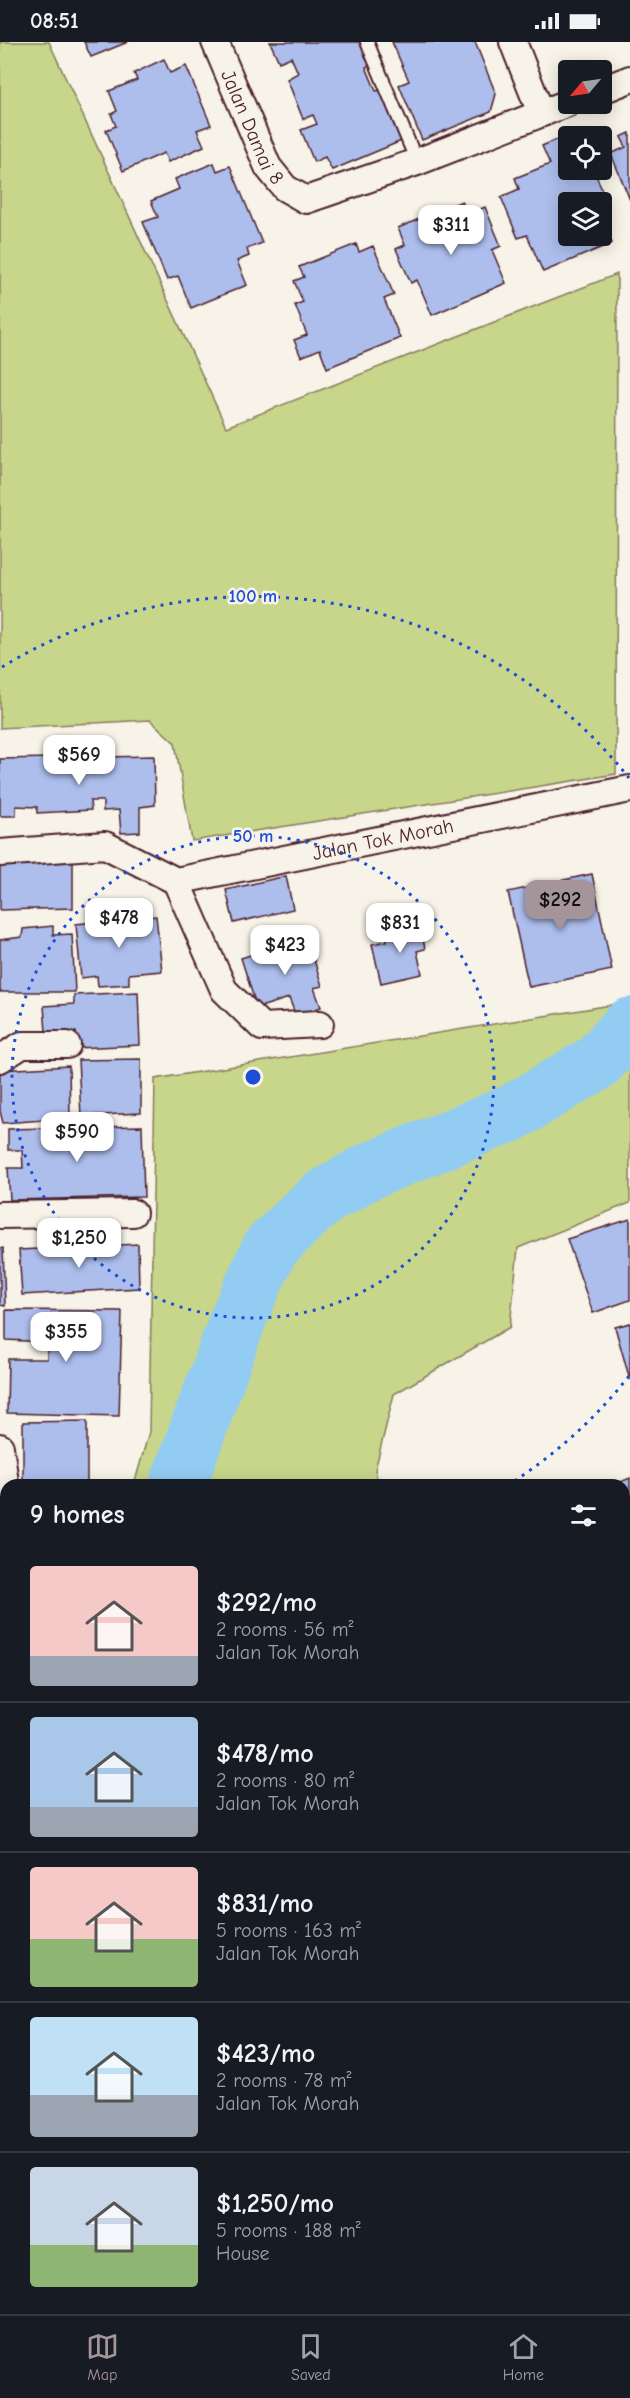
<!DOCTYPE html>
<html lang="en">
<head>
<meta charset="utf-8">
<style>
	body { margin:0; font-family:"Comic Neue",sans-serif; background:#20242c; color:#f1f3f6; height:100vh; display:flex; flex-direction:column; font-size:22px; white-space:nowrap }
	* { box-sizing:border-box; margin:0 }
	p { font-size:20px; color:#9ea1a6 }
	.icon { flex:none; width:33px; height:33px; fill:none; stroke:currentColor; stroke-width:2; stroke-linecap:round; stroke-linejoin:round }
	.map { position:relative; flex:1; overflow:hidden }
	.side { position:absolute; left:0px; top:1437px; width:630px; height:836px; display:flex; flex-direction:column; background:#171b24; border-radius:18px 18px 0 0; box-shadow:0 3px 15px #0003 }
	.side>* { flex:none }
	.needle { width:39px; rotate:241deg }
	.tools { position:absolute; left:558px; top:18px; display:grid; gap:12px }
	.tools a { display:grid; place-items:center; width:54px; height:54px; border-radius:6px; background:#171b24; box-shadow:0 3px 15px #0003; font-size:30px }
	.price { position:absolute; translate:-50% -51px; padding:0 14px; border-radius:12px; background:#fff; color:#222; font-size:20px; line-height:39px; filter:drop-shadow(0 2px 3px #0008) }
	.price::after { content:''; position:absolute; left:50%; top:36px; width:18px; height:14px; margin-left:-9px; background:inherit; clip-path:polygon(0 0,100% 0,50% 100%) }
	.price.active { background:#a6949b; color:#111 }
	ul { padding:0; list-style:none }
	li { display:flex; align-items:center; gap:18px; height:150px; padding:0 30px }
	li+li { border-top:2px solid #363941 }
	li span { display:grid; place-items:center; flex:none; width:168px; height:120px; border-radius:6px; color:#555 }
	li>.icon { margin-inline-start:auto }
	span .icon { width:72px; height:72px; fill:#fffc; stroke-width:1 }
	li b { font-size:26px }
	h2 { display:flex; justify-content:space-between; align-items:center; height:72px; padding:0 30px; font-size:26px }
	.status { display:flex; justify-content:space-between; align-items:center; height:42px; padding:0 30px; background:#171b24; direction:ltr }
	.status svg { height:16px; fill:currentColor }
	.menu { display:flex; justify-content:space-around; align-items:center; height:84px; border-top:2px solid #363941; background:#171b24; font-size:16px; color:#9ea1a6 }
	.menu a { display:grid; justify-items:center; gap:3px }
	.menu .active { color:#a6949b }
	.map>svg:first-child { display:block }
	.green { fill:#c7d68a; stroke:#887a5a; stroke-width:1.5 }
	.water { fill:#93ccf3; stroke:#7687a3; stroke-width:1.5 }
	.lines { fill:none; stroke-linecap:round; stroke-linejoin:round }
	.river { stroke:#93ccf3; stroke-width:57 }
	.building { fill:#adbeed; stroke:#4a1f2b; stroke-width:1.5 }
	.lane-casing { stroke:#4a1f2b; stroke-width:16 }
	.street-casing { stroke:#4a1f2b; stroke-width:30 }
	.lane { stroke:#f7f3e8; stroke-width:12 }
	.street { stroke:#f7f3e8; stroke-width:26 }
	.ring { fill:none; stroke:#1d4ed8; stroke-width:3; stroke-dasharray:3 6 }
	.labels { text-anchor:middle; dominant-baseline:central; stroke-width:5; stroke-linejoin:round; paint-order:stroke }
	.street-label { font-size:20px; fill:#4a1f2b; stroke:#f7f3e8 }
	.centre { fill:#1d4ed8; stroke:#f7f3e8; stroke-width:3 }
	.ring-label { font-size:18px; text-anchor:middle; font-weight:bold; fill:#1d4ed8; stroke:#f7f3e8; stroke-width:5; stroke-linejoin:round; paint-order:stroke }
</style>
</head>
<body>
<div class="status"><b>08:51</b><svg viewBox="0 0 49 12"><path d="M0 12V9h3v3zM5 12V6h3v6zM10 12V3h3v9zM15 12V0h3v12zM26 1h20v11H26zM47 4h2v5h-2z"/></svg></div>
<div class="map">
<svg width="630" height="2272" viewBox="0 0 630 2272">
	<rect width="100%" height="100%" fill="#f7f3e8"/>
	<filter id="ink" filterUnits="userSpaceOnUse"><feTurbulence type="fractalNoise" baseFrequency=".0167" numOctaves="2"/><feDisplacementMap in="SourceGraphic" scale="12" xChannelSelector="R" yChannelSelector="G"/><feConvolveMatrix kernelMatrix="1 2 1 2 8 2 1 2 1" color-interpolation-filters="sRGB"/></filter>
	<g filter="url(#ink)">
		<g class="green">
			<path d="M0 0H49L226 385 617 232 616 732 192 799 175 701 150 678 0 686Z"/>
			<path d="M630 960V1161L518 1206 510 1285 394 1352 375 1428 379 1443H134L149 1390 155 1037Z"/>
			<path d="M6 1848V1946H0V1849Z"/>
		</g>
		<path class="water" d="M18 2267 173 2266 180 2272H0Z"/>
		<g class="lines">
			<g class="river">
				<path d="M178 1443 239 1274 270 1206 299 1177 324 1155 367 1130 512 1071 596 1021 630 984"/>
				<path d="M0 1831 6 1825"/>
			</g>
		</g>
		<g class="building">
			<path d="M84 0H128L91 15Z"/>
			<path d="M270 0H366L374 21 366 25 376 49 386 47 406 97 332 128 325 115 314 120 301 88 317 82 313 73 303 77 287 37 298 31 291 15 279 20Z"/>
			<path d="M392 0H475L496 52 491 70 422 98 399 43 409 39Z"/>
			<path d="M164 17 170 31 186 24 211 83 197 88 204 104 168 120 164 111 123 129 106 88 116 84 111 72 117 69 109 49 137 38 134 31Z"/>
			<path d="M630 91V158L611 112 626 105 621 95Z"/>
			<path d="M563 95 568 107V128H594L608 163 602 166V160H568V194H602V176L612 201 543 230 527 193 518 196 501 155 519 147 515 136 550 122 542 104Z"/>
			<path d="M214 121 217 129 230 124 262 201 247 207 249 214 237 219 247 243 191 266 178 234 167 238 143 180 158 175 151 159 179 147 175 137Z"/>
			<path d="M462 159 468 173 485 165 501 204 492 208 506 241 432 273 417 238 411 241 396 207 405 203 398 186Z"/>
			<path d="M356 202 359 210 373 204 394 253 384 257 400 296 327 326 320 307 301 315 294 298 307 293 295 263 303 260 294 239 304 235 299 225Z"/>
			<path d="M154 714 155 763 140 765V790L121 791 119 768 103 769V759H90L91 768 37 771V765L16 764V774H0V717Z"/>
			<path d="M73 816V866L0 868V821Z"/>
			<path d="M592 832 612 928 529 945 508 850Z"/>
			<path d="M286 834 293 867 234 881 226 848Z"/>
			<path d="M156 874 162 929 129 932V942L98 944 97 934 81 936 76 882Z"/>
			<path d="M420 881 425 907 417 909 422 932 381 941 372 902 387 899 386 890Z"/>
			<path d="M53 884V893L72 892 75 950H0V898L22 895 23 887Z"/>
			<path d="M307 895 322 944 314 946 321 965 296 974 289 956 257 966 241 916Z"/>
			<path d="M138 950 140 1003 77 1006 76 990H46L44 964 74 962V953Z"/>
			<path d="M141 1017V1071L81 1074 78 1018Z"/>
			<path d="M69 1024 70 1076 3 1081 0 1069V1028Z"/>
			<path d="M142 1084 144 1155 10 1158 8 1126H23L22 1108H8V1087Z"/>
			<path d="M630 1177V1258L593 1271 567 1197Z"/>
			<path d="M138 1202 139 1246 22 1253 19 1208Z"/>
			<path d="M3 1206 5 1264 0 1263V1207Z"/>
			<path d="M6 1268 122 1269 119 1374 7 1371 8 1317H47V1300L6 1298Z"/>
			<path d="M630 1281V1338L615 1285Z"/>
			<path d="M87 1379V1443H23V1380Z"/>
			<path d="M630 1436V1538L624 1541V1443H613Z"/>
			<path d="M630 1631V1724L624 1727V1633Z"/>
			<path d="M630 1852V1954L624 1958V1855Z"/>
			<path d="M630 1980V2088L624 2092V1984Z"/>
			<rect x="0" y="2134" width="6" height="41"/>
			<path d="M630 2185V2259L624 2249V2189Z"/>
			<path d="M6 2192V2249L0 2250V2203L4 2202 2 2193Z"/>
			<path d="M263 2266H326L317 2272H266Z"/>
			<path d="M496 2266H572L576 2272H487Z"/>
		</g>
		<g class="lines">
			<g class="lane-casing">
				<g id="lane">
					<path d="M367 0 417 120"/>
					<path d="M623 2266 626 2272"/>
				</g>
			</g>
			<g class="street-casing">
				<g id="street">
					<path id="s1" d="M215 0 268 125 285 146 306 158 417 120 568 61"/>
					<path d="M513 0 541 71"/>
					<path d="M602 48 630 37"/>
					<path id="s2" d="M0 811 105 803 176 839 630 747"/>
					<path d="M176 839 224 948 262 985 320 982"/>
					<path d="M0 1017 22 1003H67"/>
					<path d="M0 1173 133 1171"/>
					<path d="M0 1405 6 1447"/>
					<path d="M0 1522 6 1480"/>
					<path d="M624 1589 630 1587"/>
					<path d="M624 1802 630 1798"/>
					<path d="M624 2145 630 2142"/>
					<path d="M257 2266 260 2272"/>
					<path d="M422 2272 430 2266"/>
				</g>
			</g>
			<use href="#lane" class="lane"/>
			<use href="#street" class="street"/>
		</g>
	</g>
	<g class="ring">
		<circle cx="253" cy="1035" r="241"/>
		<path d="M629 1334A481 481 0 0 1 508 1443M2 625A481 481 0 0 1 629 736"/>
	</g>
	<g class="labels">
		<g class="street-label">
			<text stroke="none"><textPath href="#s1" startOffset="93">Jalan Damai 8</textPath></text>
			<text stroke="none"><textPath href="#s2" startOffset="396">Jalan Tok Morah</textPath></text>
		</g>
	</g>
	<circle cx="253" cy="1035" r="9" class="centre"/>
	<g class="ring-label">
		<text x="253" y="560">100 m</text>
		<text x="253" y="800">50 m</text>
	</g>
</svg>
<div class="tools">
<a><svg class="needle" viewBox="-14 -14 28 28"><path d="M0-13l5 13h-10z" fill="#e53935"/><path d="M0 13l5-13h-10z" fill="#9ea1a6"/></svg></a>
<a><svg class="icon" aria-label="locate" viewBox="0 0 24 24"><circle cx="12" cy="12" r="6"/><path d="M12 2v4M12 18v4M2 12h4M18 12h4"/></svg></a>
<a><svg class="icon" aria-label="layers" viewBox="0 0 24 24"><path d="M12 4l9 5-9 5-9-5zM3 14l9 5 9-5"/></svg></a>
</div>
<b class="price" style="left:451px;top:214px">$311</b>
<b class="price" style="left:79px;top:744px">$569</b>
<b class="price active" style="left:560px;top:889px">$292</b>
<b class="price" style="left:119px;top:907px">$478</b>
<b class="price" style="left:400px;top:912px">$831</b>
<b class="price" style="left:285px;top:934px">$423</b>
<b class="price" style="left:77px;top:1121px">$590</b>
<b class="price" style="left:79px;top:1227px">$1,250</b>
<b class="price" style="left:66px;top:1321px">$355</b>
<section class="side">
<h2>9 homes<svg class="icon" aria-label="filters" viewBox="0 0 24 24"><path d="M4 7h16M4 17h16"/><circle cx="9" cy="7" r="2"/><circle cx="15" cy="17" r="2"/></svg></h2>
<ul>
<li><span style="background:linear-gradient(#f6c9c9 75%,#9aa5b1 0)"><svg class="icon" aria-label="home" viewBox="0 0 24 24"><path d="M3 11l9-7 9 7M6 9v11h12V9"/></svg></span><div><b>$292/mo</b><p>2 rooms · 56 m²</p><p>Jalan Tok Morah</p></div></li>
<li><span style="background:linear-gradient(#a9c7e8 75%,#9aa5b1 0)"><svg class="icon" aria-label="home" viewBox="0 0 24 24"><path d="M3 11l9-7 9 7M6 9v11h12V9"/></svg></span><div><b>$478/mo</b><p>2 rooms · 80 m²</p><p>Jalan Tok Morah</p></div></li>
<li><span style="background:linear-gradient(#f6c9c9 60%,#8fb573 0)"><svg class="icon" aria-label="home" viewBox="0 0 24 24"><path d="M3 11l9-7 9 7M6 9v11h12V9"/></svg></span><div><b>$831/mo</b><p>5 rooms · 163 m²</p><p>Jalan Tok Morah</p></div></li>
<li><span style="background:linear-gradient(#bfe0f5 65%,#9aa5b1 0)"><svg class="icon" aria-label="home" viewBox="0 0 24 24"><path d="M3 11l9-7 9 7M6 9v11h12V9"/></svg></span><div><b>$423/mo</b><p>2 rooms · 78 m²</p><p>Jalan Tok Morah</p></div></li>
<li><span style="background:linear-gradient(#c9d6e8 65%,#8fb573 0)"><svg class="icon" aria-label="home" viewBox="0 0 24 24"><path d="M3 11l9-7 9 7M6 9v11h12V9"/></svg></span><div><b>$1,250/mo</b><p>5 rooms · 188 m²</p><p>House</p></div></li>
</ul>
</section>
</div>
<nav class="menu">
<a class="active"><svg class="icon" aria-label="map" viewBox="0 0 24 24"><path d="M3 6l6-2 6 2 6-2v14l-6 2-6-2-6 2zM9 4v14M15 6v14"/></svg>Map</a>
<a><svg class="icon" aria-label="saved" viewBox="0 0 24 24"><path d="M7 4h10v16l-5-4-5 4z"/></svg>Saved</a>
<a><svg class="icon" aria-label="home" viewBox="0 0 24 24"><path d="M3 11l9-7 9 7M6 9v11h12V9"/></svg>Home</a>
</nav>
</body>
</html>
